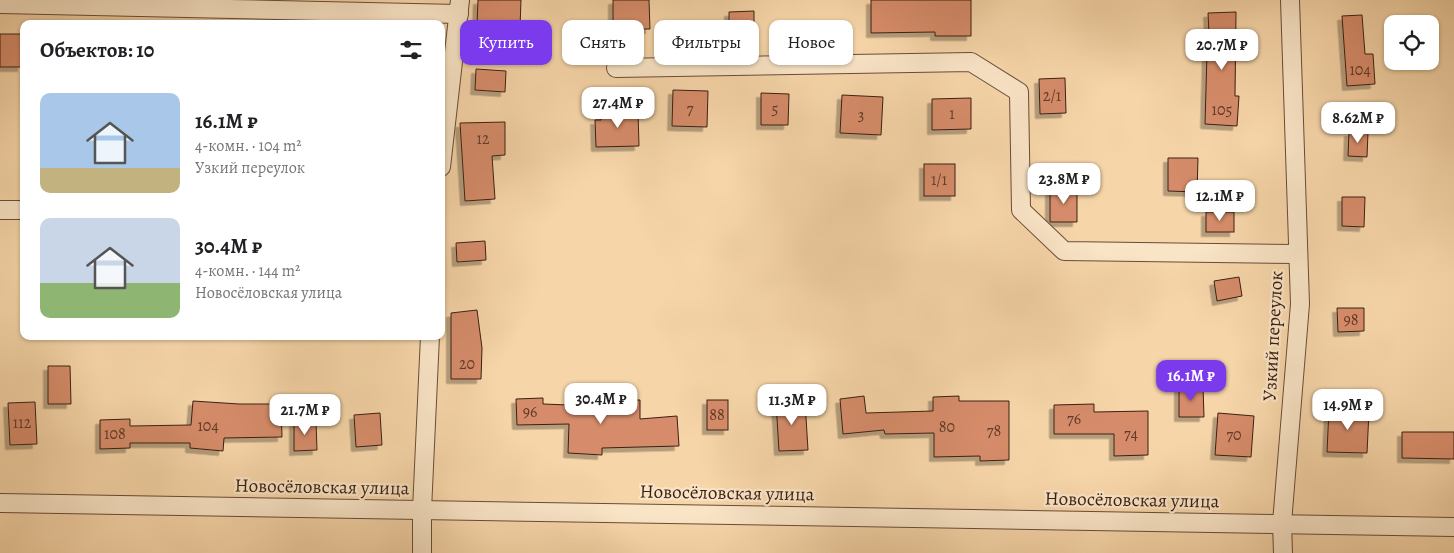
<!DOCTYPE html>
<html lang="ru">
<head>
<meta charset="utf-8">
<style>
	body { margin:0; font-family:Alegreya,serif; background:#f2f2f2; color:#202124; height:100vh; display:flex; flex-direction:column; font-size:19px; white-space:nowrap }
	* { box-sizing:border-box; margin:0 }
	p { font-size:16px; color:#757577 }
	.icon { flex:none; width:28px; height:28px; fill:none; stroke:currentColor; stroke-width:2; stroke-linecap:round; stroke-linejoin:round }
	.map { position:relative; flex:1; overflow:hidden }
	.panel { position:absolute; left:20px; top:20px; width:425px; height:320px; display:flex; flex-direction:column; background:#fff; border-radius:10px; box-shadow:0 1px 4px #0004 }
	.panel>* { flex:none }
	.top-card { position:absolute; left:460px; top:20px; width:475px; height:45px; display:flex; gap:10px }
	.fabs { position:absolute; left:1384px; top:15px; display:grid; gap:10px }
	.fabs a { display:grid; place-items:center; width:55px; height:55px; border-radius:10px; background:#fff; box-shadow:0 1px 4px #0004; font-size:25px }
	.price { position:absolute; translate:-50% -42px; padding:0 11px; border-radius:10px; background:#fff; color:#222; font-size:16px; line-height:32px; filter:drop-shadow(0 1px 2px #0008) }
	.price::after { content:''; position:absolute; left:50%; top:30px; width:15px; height:11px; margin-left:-8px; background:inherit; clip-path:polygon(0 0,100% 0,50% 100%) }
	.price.active { background:#7c3aed; color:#fff }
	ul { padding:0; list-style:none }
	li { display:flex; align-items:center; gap:15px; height:125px; padding:0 20px }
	li span { display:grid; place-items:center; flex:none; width:140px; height:100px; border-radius:10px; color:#555 }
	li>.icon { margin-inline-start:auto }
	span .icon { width:60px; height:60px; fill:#fffc; stroke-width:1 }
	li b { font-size:21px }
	h2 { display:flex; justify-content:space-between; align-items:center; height:60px; padding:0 20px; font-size:21px }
	.chip { padding:0 18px; border-radius:10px; background:#fff; box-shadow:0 1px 4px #0004; font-size:18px; line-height:45px }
	.chip.active { background:#7c3aed; color:#fff }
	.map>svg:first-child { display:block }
	.building { fill:#d68c6a; stroke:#3a1f13; filter:url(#shadow) }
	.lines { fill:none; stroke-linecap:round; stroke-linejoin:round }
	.minor-casing { stroke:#694c38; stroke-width:20 }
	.minor { stroke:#f9e4c6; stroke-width:18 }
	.labels { text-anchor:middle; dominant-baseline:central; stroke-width:4.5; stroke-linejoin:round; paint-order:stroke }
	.number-label { font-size:16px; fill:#613a29 }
	.street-label { font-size:19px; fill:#3a1f13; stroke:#f9e4c6 }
</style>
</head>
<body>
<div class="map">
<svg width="1454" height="553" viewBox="0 0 1454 553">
	<defs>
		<filter id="shadow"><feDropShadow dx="-4.5" dy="4.5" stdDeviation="0" flood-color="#0004"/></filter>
	</defs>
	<rect width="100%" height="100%" fill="#f6d5a8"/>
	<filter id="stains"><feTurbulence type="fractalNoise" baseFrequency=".004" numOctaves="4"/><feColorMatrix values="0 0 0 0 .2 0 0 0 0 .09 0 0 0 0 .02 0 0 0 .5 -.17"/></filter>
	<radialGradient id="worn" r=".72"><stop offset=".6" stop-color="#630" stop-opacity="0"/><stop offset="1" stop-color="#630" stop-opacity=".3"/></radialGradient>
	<g class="building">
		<path d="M478 0H521L520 27 477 25Z"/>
		<path d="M613 0H649L650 29H613Z"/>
		<path d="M871 0H971V36H935V32L871 33Z"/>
		<path d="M754 11V27L729 28V12Z"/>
		<path d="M1236 12 1235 96H1239L1237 126 1205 124 1207 53H1210L1208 13Z"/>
		<path d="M1362 15 1365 54H1373L1375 84 1347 86 1342 16Z"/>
		<rect x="0" y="34" width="22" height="33"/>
		<path d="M476 69 506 71 505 92 475 90Z"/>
		<path d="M1065 78 1066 113 1040 114 1039 79Z"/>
		<path d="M673 90 708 91 707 127 672 126Z"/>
		<path d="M761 93 789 94 788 125H761Z"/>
		<path d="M842 95 883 97 881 135 840 133Z"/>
		<path d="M971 98V129L932 130V99Z"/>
		<path d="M638 111 639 146 596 147 595 120H601V112Z"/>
		<path d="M505 122V155L492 156 495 199 465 201 460 123Z"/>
		<path d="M1349 132H1368L1367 157 1348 156Z"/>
		<path d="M1168 158H1198L1197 192 1168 191Z"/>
		<rect x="924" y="164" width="31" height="32"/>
		<path d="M1077 187V222H1050V188Z"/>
		<path d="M1342 197H1365L1364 227 1342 226Z"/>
		<rect x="1206" y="212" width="28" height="20"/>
		<path d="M485 241 486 260 457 262 456 243Z"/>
		<path d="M1239 277 1242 296 1217 301 1214 281Z"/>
		<path d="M1337 308H1364V331L1338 332Z"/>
		<path d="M477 310 482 348 481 379H451V313Z"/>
		<path d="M48 366H70L71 404H48Z"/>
		<path d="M1179 387H1203L1204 417H1179Z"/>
		<path d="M864 396 866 413 933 411V397L959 396V401H1009V460L980 461V456L934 457V433L885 434 884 430 843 434 840 399Z"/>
		<path d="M543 398V404L620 407 621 400H640V419L677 416 679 446 602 448V455L568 453 569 424 517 425 516 399Z"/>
		<rect x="707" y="400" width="21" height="30"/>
		<path d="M193 401 239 404H281L282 437 224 438 223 451 190 448V443H130V448L100 449V420L130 419V426L191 425Z"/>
		<path d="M805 401 808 450 779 451 776 402Z"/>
		<path d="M35 402 37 444 10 445 8 403Z"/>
		<path d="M1094 404V412L1148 411V455L1114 456V434H1054V405Z"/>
		<path d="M1329 409 1369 411 1367 453 1327 452Z"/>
		<path d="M380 413 382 445 356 447 354 415Z"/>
		<path d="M1218 413 1254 416 1251 457 1215 455Z"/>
		<path d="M294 422H316L317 450 294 451Z"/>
		<path d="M1402 432H1454V459L1402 458Z"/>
	</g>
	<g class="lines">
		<g class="minor-casing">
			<g id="minor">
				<path d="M0 4 459 14"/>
				<path d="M616 68 971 62 1019 92 1021 210 1064 251 1297 254"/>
				<path d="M441 167 460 0"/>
				<path d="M0 210H24"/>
				<path d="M0 503 1454 527"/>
				<path d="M422 553V510L430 336"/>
				<path d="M1283 553 1282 523 1300 304 1290 0"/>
			</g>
		</g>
		<use href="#minor" class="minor"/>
	</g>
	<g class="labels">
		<g class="number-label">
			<text x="1360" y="70">104</text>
			<text x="1052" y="96">2/1</text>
			<text x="690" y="109">7</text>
			<text x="775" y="109">5</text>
			<text x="1222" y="110">105</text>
			<text x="952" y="114">1</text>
			<text x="861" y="115">3</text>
			<text x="483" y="139">12</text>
			<text x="939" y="180">1/1</text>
			<text x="1351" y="320">98</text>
			<text x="467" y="364">20</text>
			<text x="530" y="412">96</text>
			<text x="717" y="415">88</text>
			<text x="1074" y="419">76</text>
			<text x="22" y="423">112</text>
			<text x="208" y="426">104</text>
			<text x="947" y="427">80</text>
			<text x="994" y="431">78</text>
			<text x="115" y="434">108</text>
			<text x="1131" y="434">74</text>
			<text x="1234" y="435">70</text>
		</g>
		<g class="street-label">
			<text transform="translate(1273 336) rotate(-87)">Узкий переулок</text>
			<text transform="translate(322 487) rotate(1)">Новосёловская улица</text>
			<text transform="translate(727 493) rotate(1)">Новосёловская улица</text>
			<text transform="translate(1132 500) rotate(1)">Новосёловская улица</text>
		</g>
	</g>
	<rect width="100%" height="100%" filter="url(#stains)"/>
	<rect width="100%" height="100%" fill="url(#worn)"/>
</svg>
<div class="fabs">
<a><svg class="icon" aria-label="locate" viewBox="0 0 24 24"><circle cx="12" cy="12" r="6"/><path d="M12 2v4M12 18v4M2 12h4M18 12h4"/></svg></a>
</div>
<b class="price" style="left:1222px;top:71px">20.7M ₽</b>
<b class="price" style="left:618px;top:129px">27.4M ₽</b>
<b class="price" style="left:1358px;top:144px">8.62M ₽</b>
<b class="price" style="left:1064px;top:205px">23.8M ₽</b>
<b class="price" style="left:1220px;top:222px">12.1M ₽</b>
<b class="price active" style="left:1191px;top:402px">16.1M ₽</b>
<b class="price" style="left:601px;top:425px">30.4M ₽</b>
<b class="price" style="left:792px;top:426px">11.3M ₽</b>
<b class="price" style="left:1348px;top:431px">14.9M ₽</b>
<b class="price" style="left:305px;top:436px">21.7M ₽</b>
<div class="top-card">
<a class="chip active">Купить</a>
<a class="chip">Снять</a>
<a class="chip">Фильтры</a>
<a class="chip">Новое</a>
</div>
<section class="panel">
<h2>Объектов: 10<svg class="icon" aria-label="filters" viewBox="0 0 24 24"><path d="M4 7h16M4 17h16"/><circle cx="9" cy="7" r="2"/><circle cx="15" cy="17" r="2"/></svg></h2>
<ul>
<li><span style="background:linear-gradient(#a9c7e8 75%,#c2b280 0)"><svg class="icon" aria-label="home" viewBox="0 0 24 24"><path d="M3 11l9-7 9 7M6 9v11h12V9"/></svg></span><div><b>16.1M ₽</b><p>4-комн. · 104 m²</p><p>Узкий переулок</p></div></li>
<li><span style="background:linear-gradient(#c9d6e8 65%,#8fb573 0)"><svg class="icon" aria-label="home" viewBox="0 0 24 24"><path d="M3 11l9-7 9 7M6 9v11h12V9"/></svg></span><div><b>30.4M ₽</b><p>4-комн. · 144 m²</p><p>Новосёловская улица</p></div></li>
</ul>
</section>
</div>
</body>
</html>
